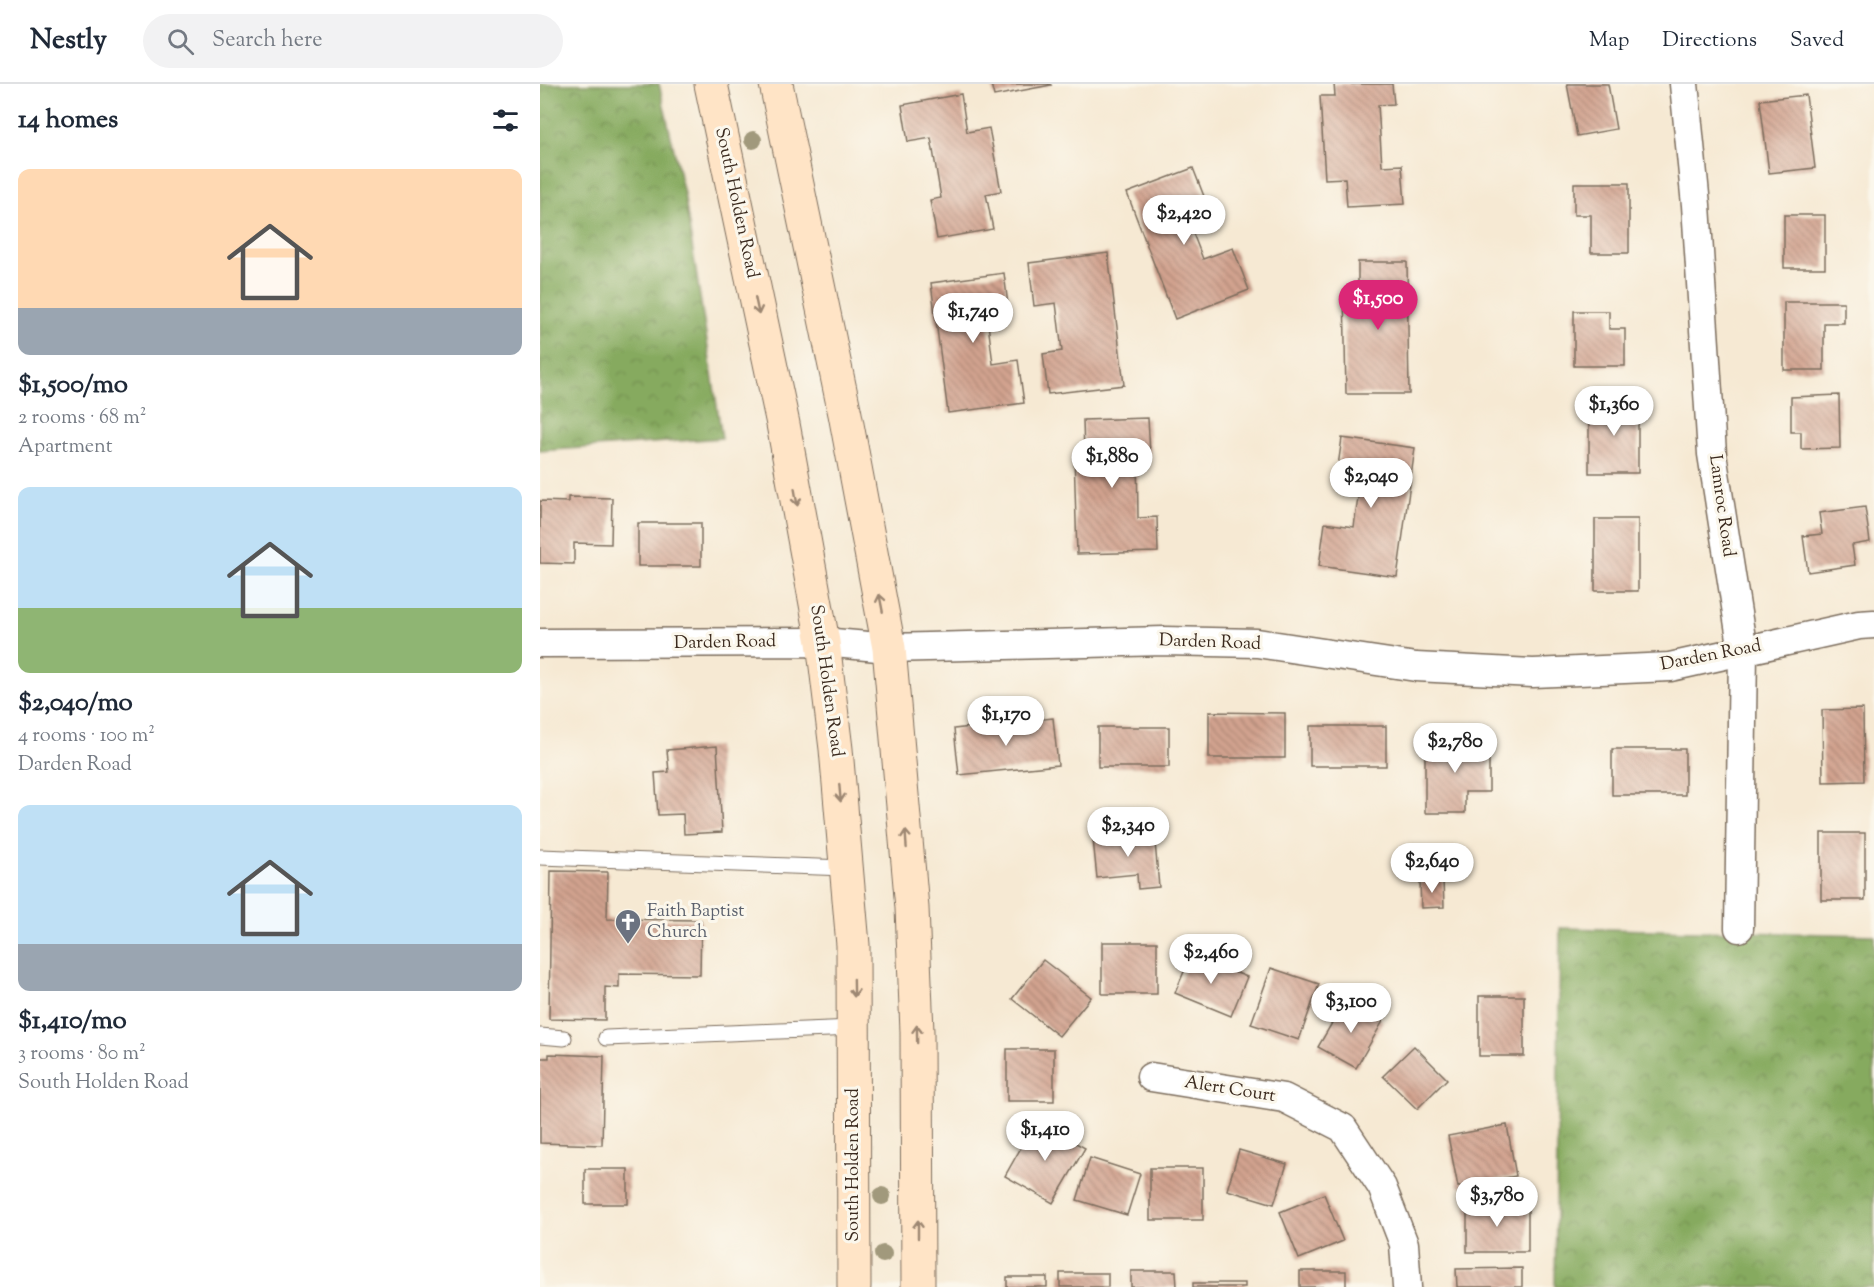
<!DOCTYPE html>
<html lang="en">
<head>
<meta charset="utf-8">
<style>
	body { margin:0; font-family:"Sorts Mill Goudy",serif; background:#f2f2f3; color:#1f2937; height:100vh; display:flex; flex-direction:column; font-size:22px; white-space:nowrap }
	* { box-sizing:border-box; margin:0 }
	p { font-size:20px; color:#747a83 }
	.icon { flex:none; width:33px; height:33px; fill:none; stroke:currentColor; stroke-width:2; stroke-linecap:round; stroke-linejoin:round }
	.map { position:relative; flex:1; overflow:hidden }
	.drawer { display:flex; flex-direction:column; background:#fff; width:540px }
	.drawer>* { flex:none }
	.price { position:absolute; translate:-50% -51px; padding:0 14px; border-radius:21px; background:#fff; color:#222; font-size:20px; line-height:39px; filter:drop-shadow(0 2px 3px #0008) }
	.price::after { content:''; position:absolute; left:50%; top:36px; width:18px; height:14px; margin-left:-9px; background:inherit; clip-path:polygon(0 0,100% 0,50% 100%) }
	.price.on { background:#db2777; color:#fff }
	ul { padding:0; list-style:none }
	li { display:grid; align-content:center; gap:12px; height:318px; padding:0 18px }
	li span { display:grid; place-items:center; height:186px; border-radius:12px; color:#555 }
	li>.icon { margin-inline-start:auto }
	span .icon { width:108px; height:108px; fill:#fffc; stroke-width:1 }
	li b { font-size:26px }
	h2 { display:flex; justify-content:space-between; align-items:center; height:72px; padding:0 18px; font-size:26px }
	header { display:flex; align-items:center; gap:36px; box-sizing:border-box; height:84px; padding:0 30px; background:#fff; border-bottom:2px solid #e0e1e3 }
	header strong { font-size:28px }
	nav { display:flex; gap:33px; margin-inline-start:auto; font-size:21px }
	.search { width:420px; height:54px; background:#f2f2f3; display:flex; align-items:center; gap:15px; box-sizing:border-box; padding:0 21px; border-radius:33px; color:#747a83; font-size:22px }
	main { display:flex; flex:1; min-height:0 }
	.map>svg:first-child { display:block }
	.forest { fill:url(#forest-crowns); stroke:#606a3e; stroke-width:1.5 }
	.building { fill:url(#building-back-hatch) }
	.lines { fill:none; stroke-linecap:round; stroke-linejoin:round }
	.lane-casing { stroke:#7c6d5d; stroke-width:17 }
	.street-casing { stroke:#7c6d5d; stroke-width:31 }
	.secondary-casing { stroke:#7c6d5d; stroke-width:35 }
	.lane { stroke:#fff; stroke-width:15 }
	.street { stroke:#fff; stroke-width:28 }
	.secondary { stroke:#ffe4c6; stroke-width:33 }
	.tree { fill:#a1997c }
	.oneway { stroke:#9d8772 }
	.labels { text-anchor:middle; dominant-baseline:central; stroke-width:6; stroke-linejoin:round; paint-order:stroke }
	.street-label { font-size:18px; fill:#3b2a1e; stroke:#fbf7ec }
	.worship-label { font-size:18px; fill:#5b616d; stroke:#fbf7ec; text-anchor:start }
</style>
</head>
<body>
<header>
<strong>Nestly</strong>
<div class="search"><svg class="icon" aria-label="search" viewBox="0 0 24 24"><circle cx="10" cy="10" r="6"/><path d="M15 15l6 6"/></svg>Search here</div>
<nav><a>Map</a><a>Directions</a><a>Saved</a></nav>
</header>
<main>
<section class="drawer">
<h2>14 homes<svg class="icon" aria-label="filters" viewBox="0 0 24 24"><path d="M4 7h16M4 17h16"/><circle cx="9" cy="7" r="2"/><circle cx="15" cy="17" r="2"/></svg></h2>
<ul>
<li><span style="background:linear-gradient(#ffd9b3 75%,#9aa5b1 0)"><svg class="icon" aria-label="home" viewBox="0 0 24 24"><path d="M3 11l9-7 9 7M6 9v11h12V9"/></svg></span><div><b>$1,500/mo</b><p>2 rooms · 68 m²</p><p>Apartment</p></div></li>
<li><span style="background:linear-gradient(#bfe0f5 65%,#8fb573 0)"><svg class="icon" aria-label="home" viewBox="0 0 24 24"><path d="M3 11l9-7 9 7M6 9v11h12V9"/></svg></span><div><b>$2,040/mo</b><p>4 rooms · 100 m²</p><p>Darden Road</p></div></li>
<li><span style="background:linear-gradient(#bfe0f5 75%,#9aa5b1 0)"><svg class="icon" aria-label="home" viewBox="0 0 24 24"><path d="M3 11l9-7 9 7M6 9v11h12V9"/></svg></span><div><b>$1,410/mo</b><p>3 rooms · 80 m²</p><p>South Holden Road</p></div></li>
</ul>
</section>
<div class="map">
<svg width="1334" height="1203" viewBox="0 0 1334 1203">
	<defs>
		<pattern id="forest-crowns" width="20" height="18" patternUnits="userSpaceOnUse" patternTransform="scale(1.5)"><rect width="20" height="18" fill="#86aa5e"/><path d="M2 6a3 3 0 1 1 6 0M12 15a3 3 0 1 1 6 0" fill="none" stroke="#6f8b4d"/></pattern>
		<pattern id="building-back-hatch" width="6" height="6" patternUnits="userSpaceOnUse" patternTransform="scale(1.5)"><rect width="6" height="6" fill="#d2a38f"/><path d="M-1 5l2 2M0 0l6 6M5-1l2 2" fill="none" stroke="#ac8574"/></pattern>
	</defs>
	<rect width="100%" height="100%" fill="#fbf7ec"/>
	<filter id="ink" filterUnits="userSpaceOnUse"><feTurbulence type="fractalNoise" baseFrequency=".0167" numOctaves="2"/><feDisplacementMap in="SourceGraphic" scale="12" xChannelSelector="R" yChannelSelector="G"/><feConvolveMatrix kernelMatrix="1 2 1 2 8 2 1 2 1" color-interpolation-filters="sRGB"/></filter>
	<filter id="wash" filterUnits="userSpaceOnUse"><feTurbulence type="fractalNoise" baseFrequency=".008" numOctaves="4" result="noise"/><feDisplacementMap in="SourceGraphic" scale="24" xChannelSelector="R" yChannelSelector="G"/><feGaussianBlur stdDeviation="1.35" result="paint"/><feColorMatrix in="noise" values="0 0 0 0 0 0 0 0 0 0 0 0 0 0 0 0 0 1.4 0 .05"/><feComposite in="paint" operator="in"/></filter>
	<g filter="url(#wash)">
		<rect width="100%" height="100%" fill="#f6e9d3"/>
		<g class="forest">
			<path d="M0 0H119L144 110 182 354 0 367Z"/>
			<path d="M1020 844 1334 851V1203H1015Z"/>
		</g>
		<g id="blocks">
			<g class="building">
				<path d="M451 0H510L511 1 454 12Z"/>
				<path d="M794 0H852L854 20 838 21 842 82 862 81 865 120 807 123 805 94 785 95 780 12H795Z"/>
				<path d="M1027 0H1068L1076 45 1037 52Z"/>
				<path d="M421 10 427 48 449 44 461 107 446 110 453 145 397 155 390 116 401 114 391 54 368 58 362 21Z"/>
				<path d="M1266 11 1275 84 1229 89 1220 16Z"/>
				<path d="M653 84 667 120 645 129 663 175 693 164 709 206 635 235 587 109Z"/>
				<path d="M1034 99H1089V169H1051V131H1034Z"/>
				<rect x="1244" y="131" width="41" height="53"/>
				<path d="M568 169 584 301 508 310 503 270 522 267 516 219 494 222 489 179Z"/>
				<path d="M818 178H867L869 310H806L804 207H818Z"/>
				<path d="M464 189 469 229 447 232 453 280 478 276 484 319 408 329 391 199Z"/>
				<path d="M1244 218H1304V239H1284V286H1244Z"/>
				<path d="M1034 227H1069V245H1085V282H1034Z"/>
				<path d="M1299 311 1300 364 1261 365V348H1251V313Z"/>
				<rect x="1049" y="318" width="49" height="71"/>
				<path d="M608 334 610 370H597L598 434 617 433 618 468 537 470 534 370H544L543 336Z"/>
				<path d="M802 354 875 364 857 493 779 482 785 439 814 443 820 399 796 396Z"/>
				<path d="M28 413 72 414 71 460 34 459V480L0 479V417L28 418Z"/>
				<path d="M1325 423 1330 458 1312 461 1315 481 1268 488 1263 452 1282 450 1279 429Z"/>
				<rect x="1055" y="435" width="43" height="72"/>
				<rect x="98" y="439" width="63" height="43"/>
				<path d="M1323 625 1324 697 1283 698 1282 626Z"/>
				<path d="M669 628 745 629V674H669Z"/>
				<path d="M513 634 518 681 419 691 414 645Z"/>
				<rect x="770" y="642" width="76" height="40"/>
				<rect x="558" y="643" width="71" height="40"/>
				<path d="M885 658H949V708H925V729H885Z"/>
				<path d="M177 662 182 748 144 750 143 730 118 731 115 689 129 688 127 666Z"/>
				<rect x="1072" y="665" width="73" height="46"/>
				<path d="M614 747 619 803 598 805 597 790 557 794 553 755Z"/>
				<rect x="1281" y="749" width="44" height="67"/>
				<path d="M11 787 68 788 67 835 161 836 160 891 79 890V904L65 903V936L9 935Z"/>
				<path d="M903 796 904 823 881 824 880 798Z"/>
				<rect x="562" y="858" width="55" height="52"/>
				<path d="M651 871 707 893 691 932 635 909Z"/>
				<path d="M503 876 551 913 519 952 472 915Z"/>
				<path d="M731 884 779 900 759 956 711 940Z"/>
				<rect x="939" y="912" width="45" height="60"/>
				<path d="M806 915 843 937 816 984 778 963Z"/>
				<path d="M874 962 907 995 877 1025 843 992Z"/>
				<rect x="467" y="965" width="47" height="52"/>
				<path d="M9 970 64 972 62 1061 0 1059V974H9Z"/>
				<path d="M496 1037 545 1064 513 1119 465 1092Z"/>
				<path d="M967 1041 976 1092 918 1103 908 1052Z"/>
				<path d="M699 1066 747 1080 734 1120 687 1106Z"/>
				<path d="M550 1074 600 1090 587 1131 537 1116Z"/>
				<rect x="610" y="1084" width="53" height="52"/>
				<rect x="45" y="1085" width="43" height="35"/>
				<path d="M784 1110 803 1157 759 1175 740 1128Z"/>
				<rect x="927" y="1121" width="61" height="47"/>
				<path d="M982 1184V1203H917L916 1185Z"/>
				<path d="M591 1187H636L637 1203H591Z"/>
				<rect x="760" y="1187" width="46" height="16"/>
				<rect x="520" y="1189" width="48" height="14"/>
				<rect x="467" y="1193" width="40" height="10"/>
				<rect x="653" y="1199" width="52" height="4"/>
			</g>
		</g>
	</g>
	<g filter="url(#ink)">
		<use href="#blocks" fill-opacity="0" stroke="#7c6d5d" stroke-width="1.5"/>
		<g class="lines">
			<g class="lane-casing">
				<g id="lane">
					<path d="M0 773 306 784"/>
					<path d="M0 952 24 954"/>
					<path d="M66 954 314 944"/>
				</g>
			</g>
			<g class="street-casing">
				<g id="street">
					<path d="M1144 0 1156 121 1172 370 1203 567 1199 844"/>
					<path d="M0 559 283 558 349 564 624 557 717 559 876 583 993 589 1130 583 1319 541 1334 540"/>
					<path d="M611 993 744 1014 803 1044 842 1103 864 1160 867 1203"/>
				</g>
			</g>
			<g class="secondary-casing">
				<g id="secondary">
					<path d="M171 0 243 340 283 558 296 665 313 861 314 1203"/>
					<path d="M236 0 305 330 349 564 372 824 377 948 378 1203"/>
				</g>
			</g>
			<use href="#lane" class="lane"/>
			<use href="#street" class="street"/>
			<use href="#secondary" class="secondary"/>
		</g>
		<g class="tree">
			<circle cx="213" cy="56" r="9"/>
			<circle cx="342" cy="1112" r="9"/>
			<circle cx="343" cy="1170" r="9"/>
		</g>
		<defs><path id="oneway-shaft" d="M-6 0H5M1.5-3L5.5 0L1.5 3" fill="none" stroke-width="1.6" stroke-linecap="round" stroke-linejoin="round" transform="scale(1.5)"/></defs>
		<g class="oneway">
			<use href="#oneway-shaft" transform="translate(217 222) rotate(78)"/>
			<use href="#oneway-shaft" transform="translate(256 413) rotate(80)"/>
			<use href="#oneway-shaft" transform="translate(341 519) rotate(-101)"/>
			<use href="#oneway-shaft" transform="translate(300 709) rotate(85)"/>
			<use href="#oneway-shaft" transform="translate(366 755) rotate(-94)"/>
			<use href="#oneway-shaft" transform="translate(314 904) rotate(89)"/>
			<use href="#oneway-shaft" transform="translate(377 950) rotate(-91)"/>
			<use href="#oneway-shaft" transform="translate(378 1145) rotate(-90)"/>
		</g>
	</g>
	<defs>
		<g id="church-pin" transform="scale(1.35)"><path d="M0 17L-7.5 6A9.5 9.5 0 1 1 7.5 6Z" fill="#6b7280" stroke="#fbf7ec"/><path d="M-1.2-6h2.4v3.5h3.3v2.4h-3.3V6h-2.4V-.1h-3.3v-2.4h3.3Z" fill="#fff"/></g>
	</defs>
	<g fill-rule="evenodd">
		<use href="#church-pin" x="88" y="838"/>
	</g>
	<g class="labels">
		<g class="street-label">
			<text transform="translate(196 119) rotate(78)">South Holden Road</text>
			<text transform="translate(1181 422) rotate(82)">Lamroc Road</text>
			<text transform="translate(185 559) rotate(-1)">Darden Road</text>
			<text transform="translate(670 559) rotate(2)">Darden Road</text>
			<text transform="translate(1171 572) rotate(-11)">Darden Road</text>
			<text transform="translate(286 597) rotate(82)">South Holden Road</text>
			<text transform="translate(690 1006) rotate(9)">Alert Court</text>
			<text transform="translate(314 1081) rotate(-90)">South Holden Road</text>
		</g>
		<g class="worship-label">
			<text x="107" y="828">Faith Baptist<tspan x="107" dy="21">Church</tspan></text>
		</g>
	</g>
</svg>
<b class="price" style="left:644px;top:162px">$2,420</b>
<b class="price on" style="left:838px;top:247px">$1,500</b>
<b class="price" style="left:433px;top:260px">$1,740</b>
<b class="price" style="left:1074px;top:353px">$1,360</b>
<b class="price" style="left:572px;top:405px">$1,880</b>
<b class="price" style="left:831px;top:425px">$2,040</b>
<b class="price" style="left:466px;top:663px">$1,170</b>
<b class="price" style="left:915px;top:690px">$2,780</b>
<b class="price" style="left:588px;top:774px">$2,340</b>
<b class="price" style="left:892px;top:810px">$2,640</b>
<b class="price" style="left:671px;top:901px">$2,460</b>
<b class="price" style="left:811px;top:950px">$3,100</b>
<b class="price" style="left:505px;top:1078px">$1,410</b>
<b class="price" style="left:957px;top:1144px">$3,780</b>
</div>
</main>
</body>
</html>
